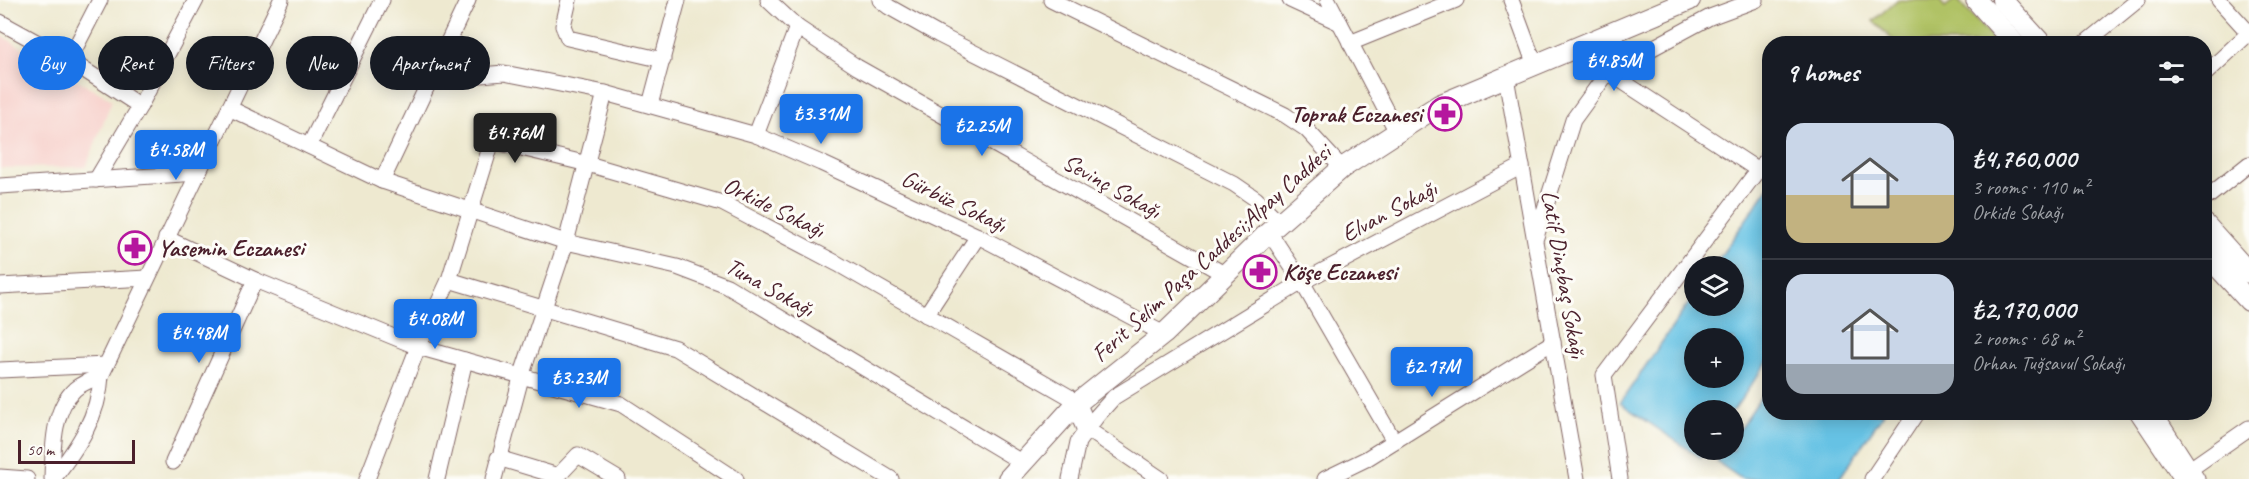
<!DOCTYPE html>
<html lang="en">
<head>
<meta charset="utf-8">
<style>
	body { margin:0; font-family:Caveat,sans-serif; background:#242831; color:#f1f3f6; height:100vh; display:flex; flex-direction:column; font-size:22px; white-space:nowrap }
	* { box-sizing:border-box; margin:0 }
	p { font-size:20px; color:#9ea1a6 }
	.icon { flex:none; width:33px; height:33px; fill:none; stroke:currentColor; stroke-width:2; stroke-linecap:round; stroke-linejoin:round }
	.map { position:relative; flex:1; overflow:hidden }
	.panel { position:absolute; left:1762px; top:36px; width:450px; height:384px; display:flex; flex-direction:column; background:#171b24; border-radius:24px; box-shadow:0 3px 15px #0003 }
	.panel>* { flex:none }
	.banner { position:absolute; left:18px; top:36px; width:570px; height:54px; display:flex; gap:12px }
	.controls { position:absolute; left:1684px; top:256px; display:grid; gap:12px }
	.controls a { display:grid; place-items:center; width:60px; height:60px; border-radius:50%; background:#171b24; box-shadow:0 3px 15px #0003; font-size:30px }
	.scale { position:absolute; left:18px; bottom:15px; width:117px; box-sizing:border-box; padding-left:6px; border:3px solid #4a1f2b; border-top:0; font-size:16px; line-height:21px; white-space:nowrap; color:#4a1f2b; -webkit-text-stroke:4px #fdfcf7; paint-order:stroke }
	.price { position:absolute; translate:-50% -51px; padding:0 14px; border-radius:6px; background:#1a73e8; color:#fff; font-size:20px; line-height:39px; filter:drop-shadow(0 2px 3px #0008) }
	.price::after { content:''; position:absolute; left:50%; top:36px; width:18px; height:14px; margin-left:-9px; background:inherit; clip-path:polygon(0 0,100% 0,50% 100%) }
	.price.current { background:#222; color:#fff }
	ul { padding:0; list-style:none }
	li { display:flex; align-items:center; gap:18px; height:150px; padding:0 24px }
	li+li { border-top:2px solid #363941 }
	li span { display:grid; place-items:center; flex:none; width:168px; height:120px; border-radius:18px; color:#555 }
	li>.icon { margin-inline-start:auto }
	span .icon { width:72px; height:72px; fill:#fffc; stroke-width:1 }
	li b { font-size:26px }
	h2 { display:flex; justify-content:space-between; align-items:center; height:72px; padding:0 24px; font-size:26px }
	.tag { padding:0 21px; border-radius:27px; background:#171b24; box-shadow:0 3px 15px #0003; font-size:21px; line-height:54px }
	.tag.current { background:#1a73e8; color:#fff }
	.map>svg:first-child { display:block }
	.built { fill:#f7d0cb }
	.green { fill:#b0c265; stroke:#7d7048; stroke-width:1.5 }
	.water { fill:#66c2e4; stroke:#587088; stroke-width:1.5; fill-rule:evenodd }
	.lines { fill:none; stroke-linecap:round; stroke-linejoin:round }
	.minor-casing { stroke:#836665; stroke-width:17 }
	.major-casing { stroke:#836665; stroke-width:22 }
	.minor { stroke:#fff; stroke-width:15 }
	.major { stroke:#fff; stroke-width:20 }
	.labels { text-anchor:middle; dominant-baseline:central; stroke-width:6; stroke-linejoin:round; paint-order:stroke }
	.poi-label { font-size:24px; font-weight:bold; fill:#4a1f2b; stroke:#fdfcf7; text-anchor:start }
	.street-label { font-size:24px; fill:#4a1f2b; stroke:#fdfcf7 }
</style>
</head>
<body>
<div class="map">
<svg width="2249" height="479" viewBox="0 0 2249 479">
	<rect width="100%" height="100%" fill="#fdfcf7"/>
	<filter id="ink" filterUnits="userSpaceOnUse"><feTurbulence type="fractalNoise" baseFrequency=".0167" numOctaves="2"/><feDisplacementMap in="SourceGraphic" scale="12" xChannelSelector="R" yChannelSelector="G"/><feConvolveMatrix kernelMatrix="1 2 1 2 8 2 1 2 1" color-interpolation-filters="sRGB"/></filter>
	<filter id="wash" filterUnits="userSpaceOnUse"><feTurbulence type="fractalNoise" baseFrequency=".008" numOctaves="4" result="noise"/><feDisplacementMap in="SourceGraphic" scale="24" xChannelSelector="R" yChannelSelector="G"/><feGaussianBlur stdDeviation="1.35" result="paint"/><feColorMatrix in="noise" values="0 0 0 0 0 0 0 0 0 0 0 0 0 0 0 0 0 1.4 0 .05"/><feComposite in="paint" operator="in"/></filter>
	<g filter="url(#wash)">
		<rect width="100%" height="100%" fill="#eee9d0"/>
		<path class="built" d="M0 35 112 100 86 167 0 168Z"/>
		<path class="green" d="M1897 0H1939L1945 7 1954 0H1958L1996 43H1896L1873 21Z"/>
		<g class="water">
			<path d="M1770 185V358L1733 411H1695V450H1706L1701 458 1620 403 1695 294V306H1734V267H1713ZM1695 339H1734V378H1695Z"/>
			<path d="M1770 384V412L1884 413 1839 479H1742L1717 462 1725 450H1734V437Z"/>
		</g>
	</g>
	<g filter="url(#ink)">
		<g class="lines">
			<g class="minor-casing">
				<g id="minor">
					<path d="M569 0 563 26 568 38 663 60"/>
					<path d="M768 0 797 27 857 67 1224 274"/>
					<path d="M880 0 889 7 939 35 1234 184 1256 199 1279 222"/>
					<path d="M1051 0 1285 115 1306 129 1342 168"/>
					<path d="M1290 0 1340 23"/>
					<path d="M1328 0 1397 132"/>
					<path d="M1511 0 1535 65"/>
					<path d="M0 22 69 60 140 106"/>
					<path d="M1350 43 1456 0"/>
					<path d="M2084 44 2138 0"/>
					<path d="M439 59 481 75 504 73 605 93 756 135 821 163 978 236 1164 334"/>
					<path d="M69 60 100 0"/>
					<path d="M1608 72 1758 170"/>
					<path d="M2205 74 2249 33 2219 0"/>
					<path d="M1506 77 1577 479"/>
					<path d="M650 105 678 0"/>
					<path d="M229 108 382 181 566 242 677 267 727 286 1023 463"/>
					<path d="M756 135 797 27"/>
					<path d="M309 146 382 0"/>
					<path d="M96 180 140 106 196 0"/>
					<path d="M382 181 468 0"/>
					<path d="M0 186 198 173"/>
					<path d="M2205 199 2249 164"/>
					<path d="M1269 232 1302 282 1394 441"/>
					<path d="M1536 237 1573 120 1608 72 1710 17 1756 0"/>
					<path d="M166 238 255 280 418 347 621 404 736 479"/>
					<path d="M449 280 675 348 891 479"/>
					<path d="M0 286 147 278"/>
					<path d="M926 315 978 236"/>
					<path d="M0 370 106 365"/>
					<path d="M2137 412 2182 479"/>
					<path d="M2154 412 2197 479"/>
					<path d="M1087 429 1161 479"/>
					<path d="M498 458 558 476 578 455 618 479"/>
					<path d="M173 462 255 280"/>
					<path d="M2180 476 2249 428"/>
					<path d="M0 477 27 479"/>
					<path d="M52 479C53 450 52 410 75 389 82 383 93 379 101 376"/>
					<path d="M53 479C77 448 99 417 101 376L281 0"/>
					<path d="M367 479 418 347 449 280 492 141 588 164 722 203 838 264 1068 396 1076 404"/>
					<path d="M437 479 465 360"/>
					<path d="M494 479 522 374 566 242 605 93"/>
					<path d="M1070 479 1078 442 1097 416 1114 397 1302 282 1522 166"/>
					<path d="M1325 479 1366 459 1553 342"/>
					<path d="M1620 479 1604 375 1770 154"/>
					<path d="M1872 479 1917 412"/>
				</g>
			</g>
			<g class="major-casing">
				<g id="major">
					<path d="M1976 0 2015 44"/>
					<path d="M2002 0 2042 44"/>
					<path d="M2205 224 2249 273"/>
					<path d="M2205 253 2249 301"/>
					<path d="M1076 404 1087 429"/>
					<path d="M1008 479 1076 404 1164 334 1269 232 1342 168 1439 105 1690 0"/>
				</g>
			</g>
			<use href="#minor" class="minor"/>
			<use href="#major" class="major"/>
		</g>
	</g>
	<defs>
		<g id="pharmacy-ring" transform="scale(1.725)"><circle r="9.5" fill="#fdfcf7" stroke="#b5179e" stroke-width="1.5"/><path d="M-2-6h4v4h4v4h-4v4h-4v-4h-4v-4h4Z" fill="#b5179e"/></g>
	</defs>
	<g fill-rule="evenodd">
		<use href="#pharmacy-ring" x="1445" y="114"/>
		<use href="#pharmacy-ring" x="135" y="248"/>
		<use href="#pharmacy-ring" x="1260" y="272"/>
	</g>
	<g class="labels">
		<g class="poi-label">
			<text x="1422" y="114" text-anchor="end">Toprak Eczanesi</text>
			<text x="158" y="248">Yasemin Eczanesi</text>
			<text x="1283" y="272">Köşe Eczanesi</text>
		</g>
		<g class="street-label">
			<text transform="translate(1112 186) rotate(29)">Sevinç Sokağı</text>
			<text transform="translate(954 201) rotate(26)">Gürbüz Sokağı</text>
			<text transform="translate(774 207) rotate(26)">Orkide Sokağı</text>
			<text transform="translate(1389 211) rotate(-28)">Elvan Sokağı</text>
			<text transform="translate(1211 253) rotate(-42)">Ferit Selim Paşa Caddesi;Alpay Caddesi</text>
			<text transform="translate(1564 274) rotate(80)">Latif Dinçbaş Sokağı</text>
			<text transform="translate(770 287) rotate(29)">Tuna Sokağı</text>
		</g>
	</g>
</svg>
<div class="controls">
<a><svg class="icon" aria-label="layers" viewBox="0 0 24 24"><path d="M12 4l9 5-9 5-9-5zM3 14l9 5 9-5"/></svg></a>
<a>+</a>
<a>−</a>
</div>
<div class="scale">50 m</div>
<b class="price" style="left:1614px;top:92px">₺4.85M</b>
<b class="price" style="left:821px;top:145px">₺3.31M</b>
<b class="price" style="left:982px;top:157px">₺2.25M</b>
<b class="price current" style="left:515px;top:164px">₺4.76M</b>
<b class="price" style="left:176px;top:181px">₺4.58M</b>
<b class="price" style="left:435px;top:350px">₺4.08M</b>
<b class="price" style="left:199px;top:364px">₺4.48M</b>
<b class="price" style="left:1432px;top:398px">₺2.17M</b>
<b class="price" style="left:579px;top:409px">₺3.23M</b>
<div class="banner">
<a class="tag current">Buy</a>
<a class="tag">Rent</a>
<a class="tag">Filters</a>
<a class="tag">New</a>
<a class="tag">Apartment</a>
</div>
<section class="panel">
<h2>9 homes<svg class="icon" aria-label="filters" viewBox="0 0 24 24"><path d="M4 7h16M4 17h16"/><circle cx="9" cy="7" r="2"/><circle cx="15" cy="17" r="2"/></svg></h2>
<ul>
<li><span style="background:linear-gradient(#c9d6e8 60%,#c2b280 0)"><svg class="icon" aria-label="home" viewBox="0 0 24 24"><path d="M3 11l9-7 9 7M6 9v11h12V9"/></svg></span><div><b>₺4,760,000</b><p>3 rooms · 110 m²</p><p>Orkide Sokağı</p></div></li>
<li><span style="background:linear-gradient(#c9d6e8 75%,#9aa5b1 0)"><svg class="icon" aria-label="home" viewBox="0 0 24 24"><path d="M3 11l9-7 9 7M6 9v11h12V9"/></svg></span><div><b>₺2,170,000</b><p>2 rooms · 68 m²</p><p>Orhan Tuğsavul Sokağı</p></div></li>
</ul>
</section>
</div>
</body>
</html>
